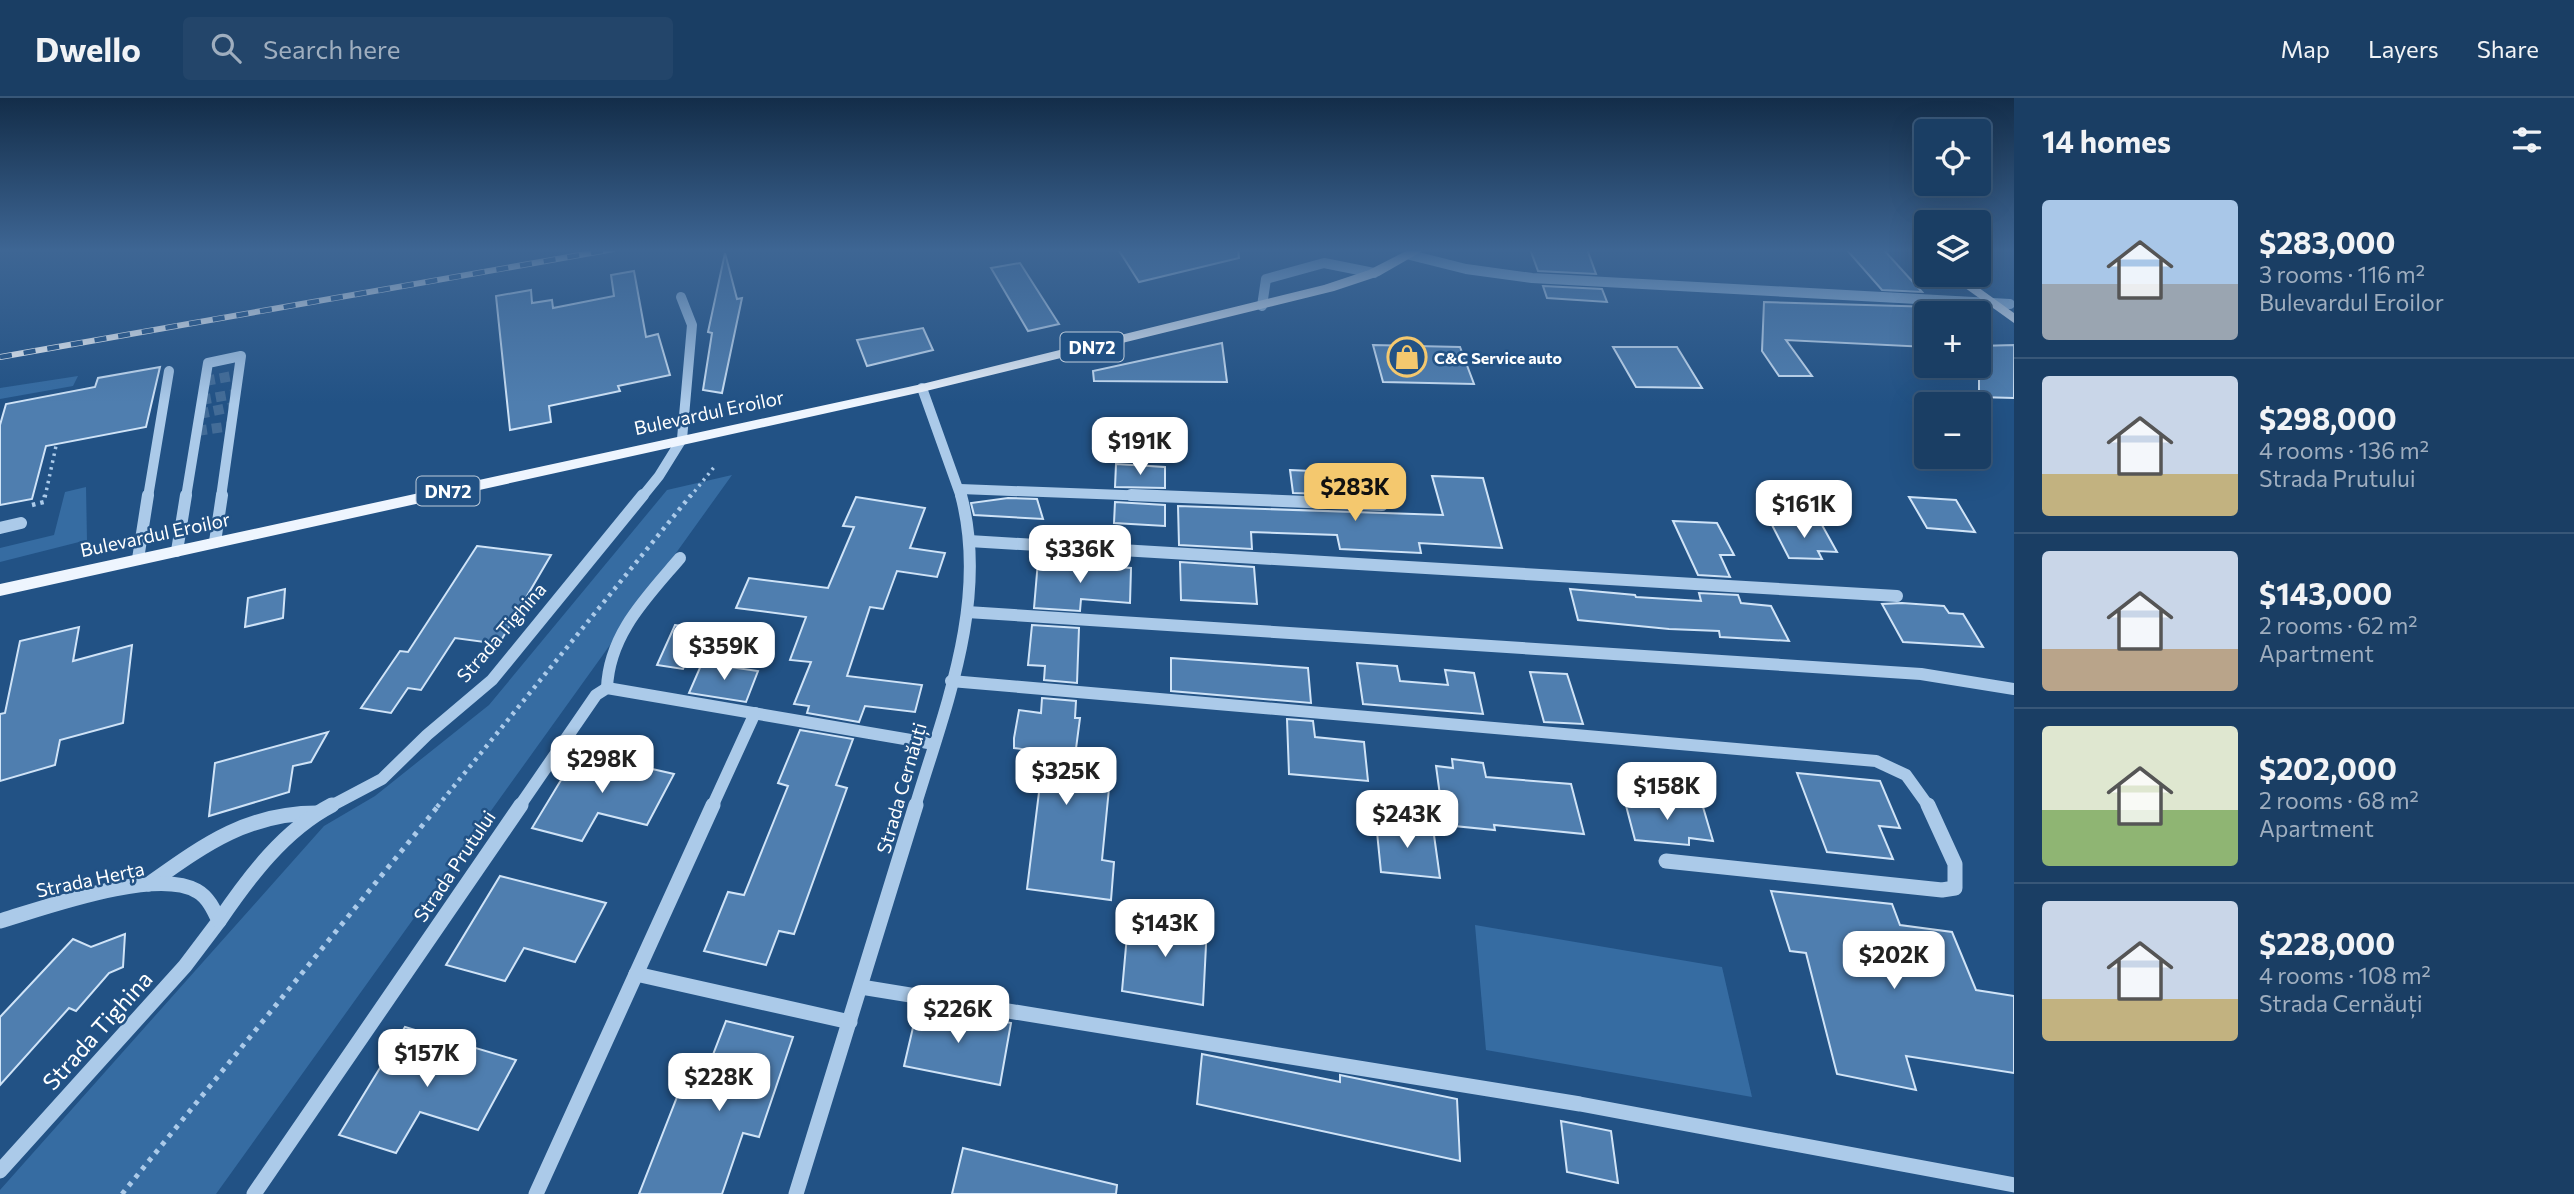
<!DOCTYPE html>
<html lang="en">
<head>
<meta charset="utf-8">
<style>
	body { margin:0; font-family:Commissioner,sans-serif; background:#23456a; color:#f1f3f6; height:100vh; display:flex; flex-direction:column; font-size:26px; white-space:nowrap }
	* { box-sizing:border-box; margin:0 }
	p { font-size:23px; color:#9faebf }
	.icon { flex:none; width:38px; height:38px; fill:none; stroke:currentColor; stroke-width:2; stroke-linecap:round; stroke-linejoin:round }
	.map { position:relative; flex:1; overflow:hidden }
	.details { display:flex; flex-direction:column; background:#1a3e64; width:560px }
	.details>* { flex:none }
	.fabs { position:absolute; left:1914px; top:21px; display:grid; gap:14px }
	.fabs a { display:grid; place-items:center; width:77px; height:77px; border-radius:7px; background:#1a3e64; box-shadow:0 7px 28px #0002,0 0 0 2px #385778; font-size:35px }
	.price { position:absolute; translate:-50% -60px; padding:0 16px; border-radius:14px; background:#fff; color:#222; font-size:23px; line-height:46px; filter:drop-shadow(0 2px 4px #0008) }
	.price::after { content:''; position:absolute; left:50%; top:42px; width:21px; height:16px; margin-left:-10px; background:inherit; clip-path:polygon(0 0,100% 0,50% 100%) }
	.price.active { background:#f4c86e; color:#111 }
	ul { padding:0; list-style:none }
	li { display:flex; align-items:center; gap:21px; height:175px; padding:0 28px }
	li+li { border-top:2px solid #385778 }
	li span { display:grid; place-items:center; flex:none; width:196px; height:140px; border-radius:7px; color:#555 }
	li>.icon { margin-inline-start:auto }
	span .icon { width:84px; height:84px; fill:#fffc; stroke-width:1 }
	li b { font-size:30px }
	h2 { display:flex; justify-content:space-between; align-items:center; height:84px; padding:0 28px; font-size:30px }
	header { display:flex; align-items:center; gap:42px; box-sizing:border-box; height:98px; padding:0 35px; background:#1a3e64; border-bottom:2px solid #385778 }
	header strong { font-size:33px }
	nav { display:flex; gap:38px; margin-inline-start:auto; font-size:24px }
	.search { width:490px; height:63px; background:#23456a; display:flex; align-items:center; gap:18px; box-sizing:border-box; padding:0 24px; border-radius:7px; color:#9faebf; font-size:26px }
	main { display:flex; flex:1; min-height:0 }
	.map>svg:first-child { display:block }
	.green { fill:#366ca2 }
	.building { fill:#4f7eaf; stroke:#cfe3f7; stroke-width:2 }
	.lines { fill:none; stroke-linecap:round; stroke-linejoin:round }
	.minor-tunnel { stroke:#436c97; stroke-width:10; stroke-dasharray:10 5; stroke-linecap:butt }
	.path-far2 { stroke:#abcae9; stroke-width:3.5; stroke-dasharray:2.5 4.5; stroke-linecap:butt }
	.path-far1 { stroke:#abcae9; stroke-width:4.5; stroke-dasharray:3.5 5; stroke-linecap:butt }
	.path { stroke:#abcae9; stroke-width:5; stroke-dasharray:4.5 6; stroke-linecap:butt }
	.minor-far2 { stroke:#abcae9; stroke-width:10 }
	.minor-far1 { stroke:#abcae9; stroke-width:12 }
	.minor { stroke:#abcae9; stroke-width:15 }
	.major { fill:#eef5fe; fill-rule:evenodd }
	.rail-casing { stroke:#fff; stroke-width:6 }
	.rail { stroke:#225285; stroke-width:4.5; stroke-dasharray:12; stroke-linecap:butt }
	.labels { text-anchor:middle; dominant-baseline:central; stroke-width:5; stroke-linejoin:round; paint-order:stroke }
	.far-poi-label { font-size:16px; font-weight:bold; fill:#fff; stroke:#225285; text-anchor:start }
	.shield { fill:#225285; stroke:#bdcbda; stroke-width:2 }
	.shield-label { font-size:18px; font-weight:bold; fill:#fff }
	.street-label { font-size:19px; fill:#fff; stroke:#225285 }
	.near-street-label { font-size:23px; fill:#fff; stroke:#225285 }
</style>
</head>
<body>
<header>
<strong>Dwello</strong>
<div class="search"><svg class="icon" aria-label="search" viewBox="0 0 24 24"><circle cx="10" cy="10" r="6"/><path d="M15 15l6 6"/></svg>Search here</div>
<nav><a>Map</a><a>Layers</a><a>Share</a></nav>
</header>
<main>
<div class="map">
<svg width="2014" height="1096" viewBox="0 0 2014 1096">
	<rect width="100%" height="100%" fill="#225285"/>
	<g class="green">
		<path d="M78 278 73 288 0 301V290Z"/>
		<path d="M732 377 216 1096H0V1092L324 728 375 698 489 607 667 392Z"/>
		<path d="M86 389 87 442 0 464V450L54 437 65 394Z"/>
		<path d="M1475 827 1722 869 1752 999 1486 952Z"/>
	</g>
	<g class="building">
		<path d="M1118 151H1238L1239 160 1139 184Z"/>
		<path d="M1530 151H1587L1596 176 1538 173Z"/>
		<path d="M1846 151H1883L1922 194 1882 192Z"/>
		<path d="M725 155 737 201 742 200 722 295 703 292 712 235 708 234Z"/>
		<path d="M1020 165 1059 226 1028 233 991 170Z"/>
		<path d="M634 173 646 239 658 236 670 277 618 288 620 293 549 308 551 324 510 332 496 198 531 192 532 205 552 202 553 210 614 198 611 177Z"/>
		<path d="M1543 188 1602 191 1607 204 1547 200Z"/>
		<path d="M1764 204 1936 209 1942 215H1927V249L1786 242 1812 278H1779L1762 253Z"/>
		<path d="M923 230 933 252 867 268 857 242Z"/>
		<path d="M1222 245 1227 284 1094 283 1093 273Z"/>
		<path d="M1373 247 1460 249 1474 286 1383 284Z"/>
		<path d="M2014 247V300L1979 299V248Z"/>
		<path d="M1613 249H1677L1702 290 1636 289Z"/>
		<path d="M160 269 146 329 46 348 32 401 0 407V327L6 306 95 289 98 280Z"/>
		<path d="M1116 366 1165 369V390L1115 389Z"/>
		<path d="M1290 372 1353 375 1358 397 1293 395Z"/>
		<path d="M1432 378 1483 380 1502 450 1419 445 1421 455 1340 451 1337 437 1251 434 1252 451 1179 447 1178 408 1443 417Z"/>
		<path d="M856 399 925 410 910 450 945 455 937 479 897 473 883 511 870 509 847 578 922 587 915 614 865 608 859 624 807 615 809 608 794 606 811 564 790 562 806 519 736 510 749 480 828 490 854 429 843 428Z"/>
		<path d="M1909 399 1956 402 1975 434 1927 430Z"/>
		<path d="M1008 400 1037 401 1043 421 974 417 971 405Z"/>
		<path d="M1115 404 1165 407V428L1114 425Z"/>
		<path d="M1673 423 1717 425 1734 457H1720L1730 479 1698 477Z"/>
		<path d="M1775 425 1822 427 1837 454 1818 453 1822 461 1789 460 1772 427H1776Z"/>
		<path d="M477 448 551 457 499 546 455 540 421 592 408 590 391 615 361 610 400 553 408 554Z"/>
		<path d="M1038 463 1131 470 1130 505 1081 501 1080 513 1034 510Z"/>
		<path d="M1180 464 1254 469 1257 506 1181 502Z"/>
		<path d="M285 491 283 520 245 529 248 500Z"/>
		<path d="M1570 491 1635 497 1636 499 1701 503 1699 495 1738 497 1741 505 1771 508 1789 543 1720 539 1719 533 1669 531 1578 522Z"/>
		<path d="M1902 505 1944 508 1949 515 1963 516 1983 549 1903 544 1882 506Z"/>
		<path d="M675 527 701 531 683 571 657 567Z"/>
		<path d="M1032 527 1079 530 1077 585 1044 582 1045 568 1028 567Z"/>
		<path d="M79 529 73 563 132 547 123 625 60 642 55 667 0 683V616L5 615 20 543Z"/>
		<path d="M1171 560 1308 570 1311 605 1171 593Z"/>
		<path d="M702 565 758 573 746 604 689 595Z"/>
		<path d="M1357 565 1397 568 1400 583 1448 587 1445 572 1474 575 1483 616 1363 606Z"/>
		<path d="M1530 574 1567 576 1583 626 1544 624Z"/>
		<path d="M1042 600 1076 603 1075 620H1080L1074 666 1111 670 1102 762 1114 764 1111 802 1027 791 1044 654 1014 650V640L1019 612 1041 615Z"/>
		<path d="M1287 621 1313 623 1315 639 1364 644 1368 683 1289 676Z"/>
		<path d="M800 632 853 641 836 687 847 690 794 836 779 833 766 867 704 853 728 794 744 797 788 688 778 685Z"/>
		<path d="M328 634 311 664 293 668 289 694 209 718 215 665Z"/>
		<path d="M578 654 674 676 647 727 598 715 582 743 532 730Z"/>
		<path d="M1452 661 1483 665 1486 679 1571 686 1584 736 1494 727 1495 732 1444 727 1436 668 1453 670Z"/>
		<path d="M1797 675 1880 683 1900 730 1879 728 1893 761 1827 754Z"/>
		<path d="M1624 700 1703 709 1713 743 1689 740V747L1635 742Z"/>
		<path d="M1376 724 1433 730 1440 780 1381 774Z"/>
		<path d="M500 778 606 805 575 864 524 850 505 883 446 867Z"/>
		<path d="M1771 793 1892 806 1900 827 1952 834 1976 892 2014 898V975L1906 958 1916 992 1837 976 1806 855 1790 853Z"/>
		<path d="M1129 815 1207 827 1203 907 1122 893Z"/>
		<path d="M125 836 123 869 109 875 76 913 69 910 0 987V919L73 841 91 849Z"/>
		<path d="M918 908 1011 925 1000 987 904 968Z"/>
		<path d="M726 923 793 939 759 1039 743 1035 722 1096H639L679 994 697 998Z"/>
		<path d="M405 929 516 962 478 1032 420 1014 396 1055 339 1037Z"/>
		<path d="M1202 956 1340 984V977L1457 1001 1460 1063 1197 1006Z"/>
		<path d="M1561 1023 1611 1033 1618 1085 1567 1074Z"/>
		<path d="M963 1050 1117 1087 1116 1096H952Z"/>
	</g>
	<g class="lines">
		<g class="minor-tunnel">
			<path d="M205 283 238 277"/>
			<path d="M201 302 235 296"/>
			<path d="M199 316 233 309"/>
			<path d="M197 333 231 328"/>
		</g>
		<g class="path-far2">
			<path d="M45 399 56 348"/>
			<path d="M690 399 715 368"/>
		</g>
		<g class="path-far1">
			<path d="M32 407 44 404 45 397"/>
			<path d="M437 709 691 397"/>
		</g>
		<path class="path" d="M122 1096 439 707"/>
		<g class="minor-far2">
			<path d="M1410 157 1466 171 1532 180 2010 206"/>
			<path d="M1262 208 1266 181 1324 165 1374 175"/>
			<path d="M922 290 961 399"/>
			<path d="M960 391 1177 399"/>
			<path d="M148 399 169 273"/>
			<path d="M186 399 208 265 241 258 221 399"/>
			<path d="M642 399 659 378 682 341 692 227 681 199"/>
		</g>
		<g class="minor-far1">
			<path d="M1131 397 1382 407"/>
			<path d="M0 430 21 425"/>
			<path d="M969 443 1897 498"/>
			<path d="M215 444 222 397"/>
			<path d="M177 453 186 397"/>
			<path d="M138 461 148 397"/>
			<path d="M967 514 1921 576 2014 591"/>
			<path d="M951 583 1876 663 1906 677 1929 709"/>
			<path d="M607 590C609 536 647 499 680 460"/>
			<path d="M329 709 382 681 427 637 492 582 643 397"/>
			<path d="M519 709 596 597 607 590 934 646"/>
			<path d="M712 709 755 615"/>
			<path d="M915 709C945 610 989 502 961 397"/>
		</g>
		<g class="minor">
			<path d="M1666 763 1942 792 1955 790V766L1928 707"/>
			<path d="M149 786C204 747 247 715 317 715"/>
			<path d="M0 823C44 810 156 769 197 793 208 799 214 812 219 823L185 868 0 1073"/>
			<path d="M219 823C249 779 284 732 332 707"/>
			<path d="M636 876 850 924"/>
			<path d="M861 889 1580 1006 2014 1087"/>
			<path d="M254 1096 521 707"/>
			<path d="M536 1096 713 707"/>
			<path d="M796 1096 916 707"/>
		</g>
		<g class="major">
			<path d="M1410 151H1426L1379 178 1334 193 922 294 0 498V486L922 286 1324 187 1369 172Z"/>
			<path d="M1913 151H1927V161Z"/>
			<path d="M1947 177H1961L2014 215V225Z"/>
		</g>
		<g class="rail-casing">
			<path id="rail" d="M0 259 614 151"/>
		</g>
		<use href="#rail" class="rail"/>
	</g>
	<linearGradient id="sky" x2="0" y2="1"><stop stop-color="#132d49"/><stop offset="0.5" stop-color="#3e6694"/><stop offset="1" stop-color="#3e6694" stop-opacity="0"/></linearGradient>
	<rect width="2014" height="305" fill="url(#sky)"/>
	<defs>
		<g id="shop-ring" transform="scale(2.0125)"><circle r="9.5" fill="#225285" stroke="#f4c86e" stroke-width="1.5"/><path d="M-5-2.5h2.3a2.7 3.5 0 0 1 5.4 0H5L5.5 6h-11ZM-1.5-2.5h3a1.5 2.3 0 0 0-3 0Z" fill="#f4c86e"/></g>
	</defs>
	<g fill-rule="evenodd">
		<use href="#shop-ring" x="1407" y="259"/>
	</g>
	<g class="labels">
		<g class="far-poi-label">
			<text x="1434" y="259">C&amp;C Service auto</text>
		</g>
		<g class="shield">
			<rect x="1060.5" y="234.5" width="63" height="29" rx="5"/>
			<rect x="416.5" y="378.5" width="63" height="29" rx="5"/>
		</g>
		<g class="shield-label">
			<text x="1092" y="249">DN72</text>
			<text x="448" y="393">DN72</text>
		</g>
		<g class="street-label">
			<text transform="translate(709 314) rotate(-12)">Bulevardul Eroilor</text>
			<text transform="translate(155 436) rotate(-12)">Bulevardul Eroilor</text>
			<text transform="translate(501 534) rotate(-49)">Strada Tighina</text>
			<text transform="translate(901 690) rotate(-74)">Strada Cernăuți</text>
			<text transform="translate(454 768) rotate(-56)">Strada Prutului</text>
			<text transform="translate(90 781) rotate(-12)">Strada Herța</text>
		</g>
		<g class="near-street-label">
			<text transform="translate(97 932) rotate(-48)">Strada Tighina</text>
		</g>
	</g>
</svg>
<div class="fabs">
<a><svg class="icon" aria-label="locate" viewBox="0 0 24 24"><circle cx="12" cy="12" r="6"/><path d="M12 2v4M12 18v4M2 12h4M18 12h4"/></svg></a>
<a><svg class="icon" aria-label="layers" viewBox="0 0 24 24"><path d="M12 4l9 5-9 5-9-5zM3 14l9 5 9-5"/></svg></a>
<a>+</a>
<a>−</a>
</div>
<b class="price" style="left:1140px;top:379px">$191K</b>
<b class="price active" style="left:1355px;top:425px">$283K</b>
<b class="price" style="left:1804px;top:442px">$161K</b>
<b class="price" style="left:1080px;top:487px">$336K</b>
<b class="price" style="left:724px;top:584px">$359K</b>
<b class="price" style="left:602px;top:697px">$298K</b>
<b class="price" style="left:1066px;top:709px">$325K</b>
<b class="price" style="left:1667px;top:724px">$158K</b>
<b class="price" style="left:1407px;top:752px">$243K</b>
<b class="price" style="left:1165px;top:861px">$143K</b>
<b class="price" style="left:1894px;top:893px">$202K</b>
<b class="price" style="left:958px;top:947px">$226K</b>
<b class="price" style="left:427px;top:991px">$157K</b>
<b class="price" style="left:719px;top:1015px">$228K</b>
</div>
<section class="details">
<h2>14 homes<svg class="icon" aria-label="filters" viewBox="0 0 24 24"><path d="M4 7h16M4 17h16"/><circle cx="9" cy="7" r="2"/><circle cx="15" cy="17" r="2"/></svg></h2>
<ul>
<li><span style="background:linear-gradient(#a9c7e8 60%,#9aa5b1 0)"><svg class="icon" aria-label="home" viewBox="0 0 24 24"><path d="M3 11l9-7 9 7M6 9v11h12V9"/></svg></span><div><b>$283,000</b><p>3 rooms · 116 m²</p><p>Bulevardul Eroilor</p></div></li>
<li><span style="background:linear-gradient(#c9d6e8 70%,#c2b280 0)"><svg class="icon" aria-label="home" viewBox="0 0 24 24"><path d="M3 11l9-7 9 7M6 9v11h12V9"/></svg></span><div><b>$298,000</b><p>4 rooms · 136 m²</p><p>Strada Prutului</p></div></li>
<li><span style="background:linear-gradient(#c9d6e8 70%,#b9a48a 0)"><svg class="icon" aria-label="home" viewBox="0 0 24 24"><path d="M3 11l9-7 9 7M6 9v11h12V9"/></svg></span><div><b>$143,000</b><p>2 rooms · 62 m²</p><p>Apartment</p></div></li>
<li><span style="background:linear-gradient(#dfe7d0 60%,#8fb573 0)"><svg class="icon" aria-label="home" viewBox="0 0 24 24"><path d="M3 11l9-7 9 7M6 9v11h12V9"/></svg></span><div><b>$202,000</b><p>2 rooms · 68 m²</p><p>Apartment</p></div></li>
<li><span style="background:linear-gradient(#c9d6e8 70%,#c2b280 0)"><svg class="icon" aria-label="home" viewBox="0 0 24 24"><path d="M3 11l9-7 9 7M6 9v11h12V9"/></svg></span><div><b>$228,000</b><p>4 rooms · 108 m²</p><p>Strada Cernăuți</p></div></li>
</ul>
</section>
</main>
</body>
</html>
